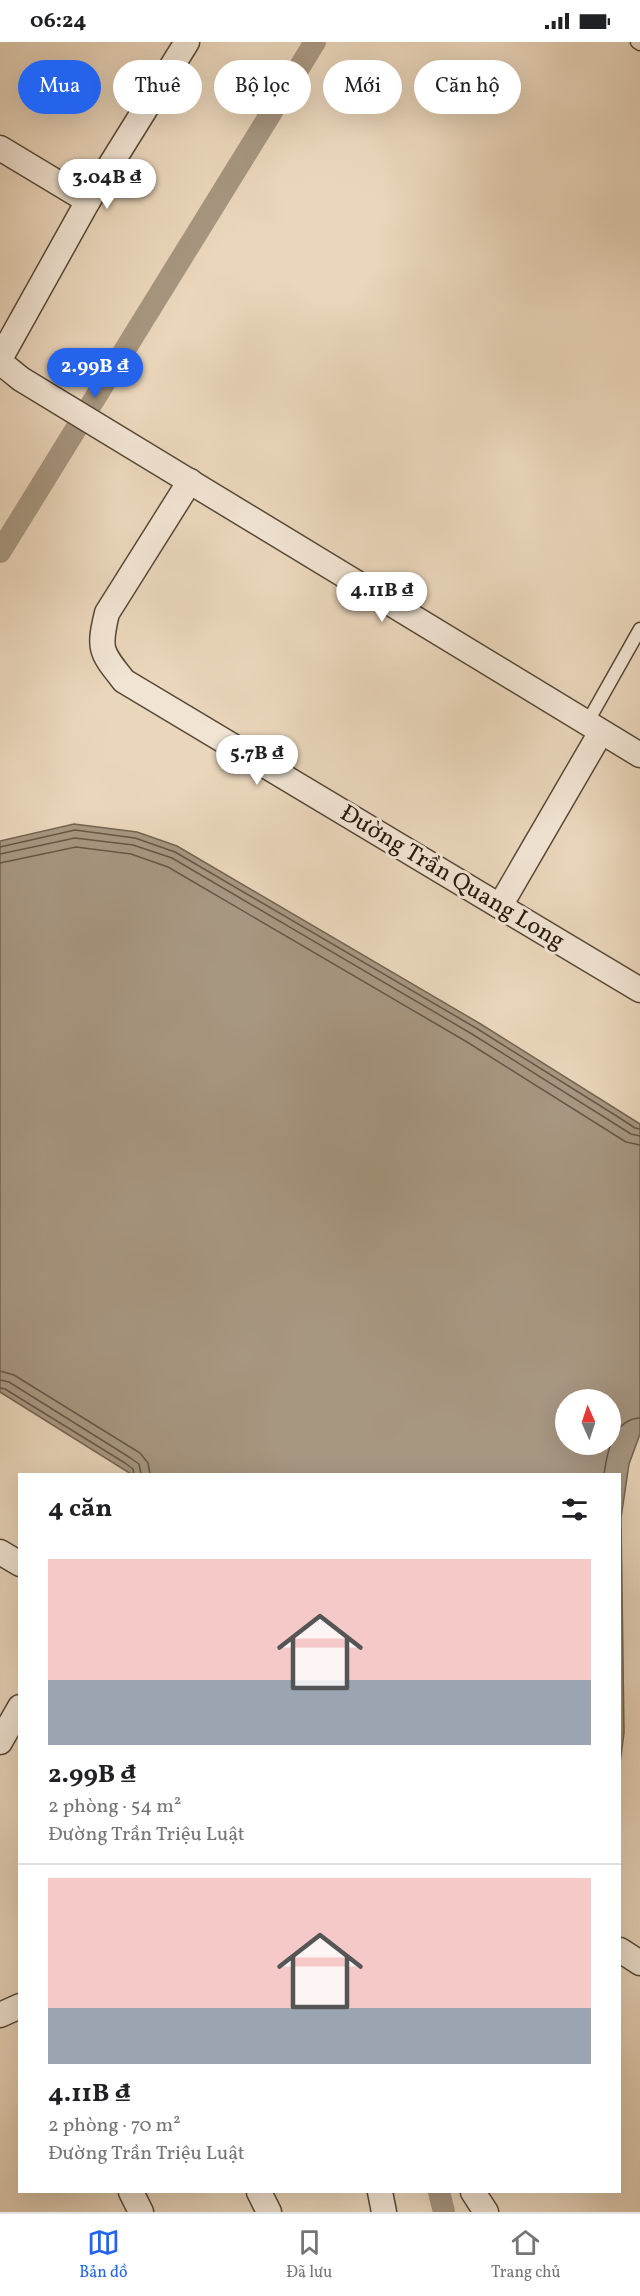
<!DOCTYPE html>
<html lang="vi">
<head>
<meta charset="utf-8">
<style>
	body { margin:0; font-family:Vollkorn,serif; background:#f2f2f2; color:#202124; height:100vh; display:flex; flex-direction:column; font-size:22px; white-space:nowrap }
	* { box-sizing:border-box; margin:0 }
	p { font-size:20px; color:#757577 }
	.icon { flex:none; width:33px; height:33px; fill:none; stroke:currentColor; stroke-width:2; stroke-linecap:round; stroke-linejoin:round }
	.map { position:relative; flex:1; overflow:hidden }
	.drawer { position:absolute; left:18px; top:1431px; width:603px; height:720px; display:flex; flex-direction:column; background:#fff; border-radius:0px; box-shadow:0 6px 24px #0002 }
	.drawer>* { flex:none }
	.top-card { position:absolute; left:18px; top:18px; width:604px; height:54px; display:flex; gap:12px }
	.needle { width:39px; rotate:357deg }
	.buttons { position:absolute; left:555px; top:1347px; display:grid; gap:12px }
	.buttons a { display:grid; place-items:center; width:66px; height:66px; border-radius:50%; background:#fff; box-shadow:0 6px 24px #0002; font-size:30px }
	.price { position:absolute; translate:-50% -51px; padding:0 14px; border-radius:21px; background:#fff; color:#222; font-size:20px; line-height:39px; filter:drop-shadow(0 2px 3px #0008) }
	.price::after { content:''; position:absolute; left:50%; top:36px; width:18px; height:14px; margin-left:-9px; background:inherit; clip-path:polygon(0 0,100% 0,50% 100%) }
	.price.active { background:#2563eb; color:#fff }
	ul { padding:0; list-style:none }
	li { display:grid; align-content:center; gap:12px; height:318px; padding:0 30px }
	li+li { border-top:2px solid #e0e0e0 }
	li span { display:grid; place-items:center; height:186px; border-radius:0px; color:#555 }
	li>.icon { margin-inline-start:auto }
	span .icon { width:108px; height:108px; fill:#fffc; stroke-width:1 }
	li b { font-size:26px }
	h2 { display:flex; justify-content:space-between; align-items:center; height:72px; padding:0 30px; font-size:26px }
	.tag { padding:0 21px; border-radius:27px; background:#fff; box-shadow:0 6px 24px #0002; font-size:21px; line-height:54px }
	.tag.active { background:#2563eb; color:#fff }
	.status { display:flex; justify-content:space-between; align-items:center; height:42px; padding:0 30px; background:#fff; direction:ltr }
	.status svg { height:16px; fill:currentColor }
	.dock { display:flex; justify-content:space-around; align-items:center; height:84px; border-top:2px solid #e0e0e0; background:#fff; font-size:16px; color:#757577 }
	.dock a { display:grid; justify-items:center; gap:3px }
	.dock .active { color:#2563eb }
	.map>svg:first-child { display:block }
	.water { fill:#a79680; stroke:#736452; stroke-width:1.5; fill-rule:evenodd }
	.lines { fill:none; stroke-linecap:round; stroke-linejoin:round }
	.shore { stroke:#665846; stroke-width:1.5 }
	.canal { stroke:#a79680; stroke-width:22 }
	.service-casing { stroke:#574938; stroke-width:15 }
	.minor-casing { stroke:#574938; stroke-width:27 }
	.service { stroke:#f1e4d3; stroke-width:12 }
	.minor { stroke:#f1e4d3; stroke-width:24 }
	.labels { text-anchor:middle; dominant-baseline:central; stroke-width:6; stroke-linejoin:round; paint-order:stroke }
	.street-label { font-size:24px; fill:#261a0c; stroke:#f1e4d3 }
</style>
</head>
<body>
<div class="status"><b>06:24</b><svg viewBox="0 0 49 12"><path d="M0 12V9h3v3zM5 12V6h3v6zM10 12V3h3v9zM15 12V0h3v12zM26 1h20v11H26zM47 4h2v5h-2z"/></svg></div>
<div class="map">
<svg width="640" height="2170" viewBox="0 0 640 2170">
	<rect width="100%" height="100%" fill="#ead6bb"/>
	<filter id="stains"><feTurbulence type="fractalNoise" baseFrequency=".00333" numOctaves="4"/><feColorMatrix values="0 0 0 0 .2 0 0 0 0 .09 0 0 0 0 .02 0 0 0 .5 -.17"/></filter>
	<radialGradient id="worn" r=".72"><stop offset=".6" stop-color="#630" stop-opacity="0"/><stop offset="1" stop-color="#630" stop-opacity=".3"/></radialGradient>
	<path class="water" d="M74 782 137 790 177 804 479 981 640 1082V1392L629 1422 621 1476 624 1691 620 1721V1432H131L0 1350V799ZM566 1358H610V1402H566Z"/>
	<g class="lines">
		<g class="shore">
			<path d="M0 805 75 788 135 796 175 810 476 986 615 1073 635 1086 640 1087"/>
			<path d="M0 812 75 796 133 803 172 816 472 992 631 1092 640 1094"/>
			<path d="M0 821 76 805 131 812 168 825 467 1000 626 1100 640 1103"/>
			<path d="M0 1329 14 1333 140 1411 148 1421 150 1432"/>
			<path d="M0 1338 9 1340 129 1415 139 1422 141 1432"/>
			<path d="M0 1346 5 1347 125 1421 133 1427 134 1432"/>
			<path d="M604 1432C607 1411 613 1377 640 1376"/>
		</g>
		<g class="canal">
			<path d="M0 510 315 0"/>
			<path d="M439 2150 444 2170"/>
		</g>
		<g class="service-casing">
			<g id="service">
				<path d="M637 0 640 2"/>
				<path d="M587 681 640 587"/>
			</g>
		</g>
		<g class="minor-casing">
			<g id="minor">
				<path d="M0 106 88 159"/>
				<path d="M0 317 88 159 187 0"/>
				<path d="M0 320 21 337 640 713"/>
				<path d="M190 439 107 571C98 608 101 610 124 639L640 948"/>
				<path d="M500 864 601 690"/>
				<path d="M0 1510 20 1522"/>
				<path d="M0 1700 20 1665"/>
				<path d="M620 1908 640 1921"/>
				<path d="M0 1973 20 1964"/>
				<path d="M131 2150 141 2170"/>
				<path d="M259 2150 269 2170"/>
				<path d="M380 2150 384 2170"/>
				<path d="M473 2150 486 2170"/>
			</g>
		</g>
		<use href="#service" class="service"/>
		<use href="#minor" class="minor"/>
	</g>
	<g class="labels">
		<g class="street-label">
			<text transform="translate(452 836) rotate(31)">Đường Trần Quang Long</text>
		</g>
	</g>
	<rect width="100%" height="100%" filter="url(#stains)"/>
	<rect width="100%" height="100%" fill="url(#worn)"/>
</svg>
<div class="buttons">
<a><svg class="needle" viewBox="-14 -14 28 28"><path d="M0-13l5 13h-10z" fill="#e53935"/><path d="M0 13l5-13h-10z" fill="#757577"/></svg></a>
</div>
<b class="price" style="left:107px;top:168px">3.04B ₫</b>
<b class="price active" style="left:95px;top:357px">2.99B ₫</b>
<b class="price" style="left:382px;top:581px">4.11B ₫</b>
<b class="price" style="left:257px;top:744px">5.7B ₫</b>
<div class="top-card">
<a class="tag active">Mua</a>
<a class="tag">Thuê</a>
<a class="tag">Bộ lọc</a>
<a class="tag">Mới</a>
<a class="tag">Căn hộ</a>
</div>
<section class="drawer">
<h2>4 căn<svg class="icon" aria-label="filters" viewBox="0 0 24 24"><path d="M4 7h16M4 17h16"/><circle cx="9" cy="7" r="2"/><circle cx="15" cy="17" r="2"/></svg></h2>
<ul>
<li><span style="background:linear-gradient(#f6c9c9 65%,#9aa5b1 0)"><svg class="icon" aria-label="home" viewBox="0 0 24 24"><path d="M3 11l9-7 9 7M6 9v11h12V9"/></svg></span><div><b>2.99B ₫</b><p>2 phòng · 54 m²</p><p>Đường Trần Triệu Luật</p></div></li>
<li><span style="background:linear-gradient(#f6c9c9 70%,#9aa5b1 0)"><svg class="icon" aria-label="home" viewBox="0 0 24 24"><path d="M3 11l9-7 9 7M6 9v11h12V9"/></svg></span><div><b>4.11B ₫</b><p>2 phòng · 70 m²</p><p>Đường Trần Triệu Luật</p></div></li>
</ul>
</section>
</div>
<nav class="dock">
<a class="active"><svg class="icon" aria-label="map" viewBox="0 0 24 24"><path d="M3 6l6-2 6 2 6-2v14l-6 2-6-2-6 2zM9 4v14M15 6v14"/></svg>Bản đồ</a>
<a><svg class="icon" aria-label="saved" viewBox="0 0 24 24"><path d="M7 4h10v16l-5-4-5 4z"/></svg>Đã lưu</a>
<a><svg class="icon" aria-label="home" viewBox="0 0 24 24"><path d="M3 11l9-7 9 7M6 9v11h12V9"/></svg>Trang chủ</a>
</nav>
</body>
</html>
